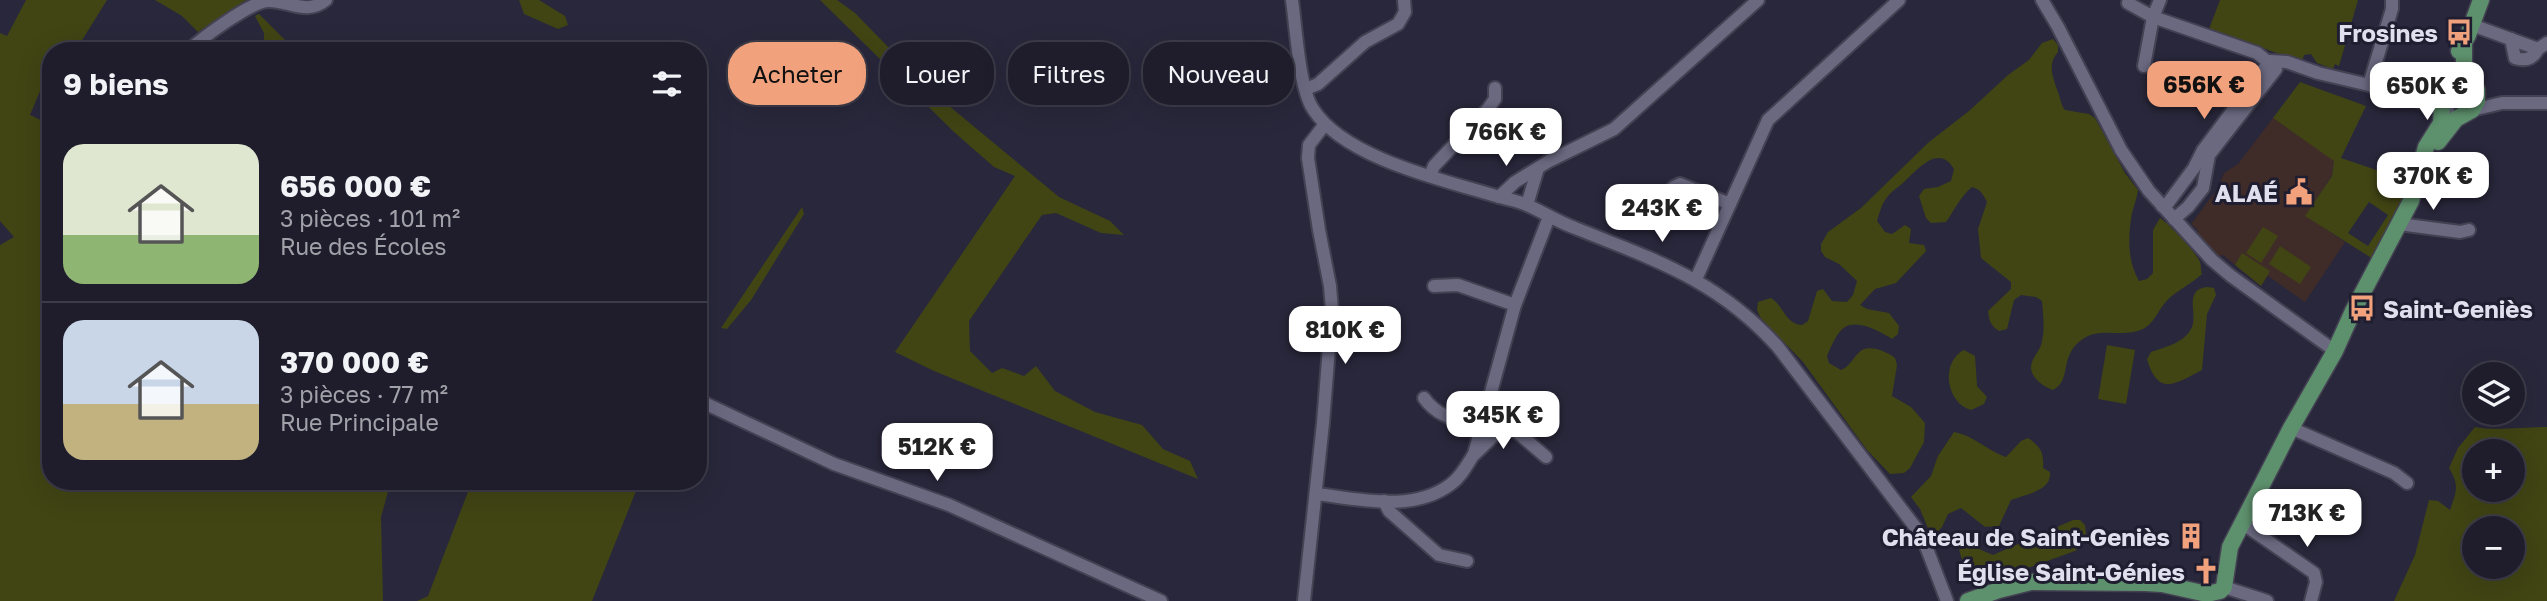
<!DOCTYPE html>
<html lang="fr">
<head>
<meta charset="utf-8">
<style>
	body { margin:0; font-family:"Golos Text",sans-serif; background:#272634; color:#f1f3f6; height:100vh; display:flex; flex-direction:column; font-size:26px; white-space:nowrap }
	* { box-sizing:border-box; margin:0 }
	p { font-size:23px; color:#a1a2a9 }
	.icon { flex:none; width:38px; height:38px; fill:none; stroke:currentColor; stroke-width:2; stroke-linecap:round; stroke-linejoin:round }
	.map { position:relative; flex:1; overflow:hidden }
	.side { position:absolute; left:42px; top:42px; width:665px; height:448px; display:flex; flex-direction:column; background:#1f1d2c; border-radius:28px; box-shadow:0 7px 28px #0002,0 0 0 2px #3c3b48 }
	.side>* { flex:none }
	.top-card { position:absolute; left:728px; top:42px; width:665px; height:63px; display:flex; gap:14px }
	.controls { position:absolute; left:2462px; top:362px; display:grid; gap:14px }
	.controls a { display:grid; place-items:center; width:63px; height:63px; border-radius:50%; background:#1f1d2c; box-shadow:0 7px 28px #0002,0 0 0 2px #3c3b48; font-size:35px }
	.price { position:absolute; translate:-50% -60px; padding:0 16px; border-radius:14px; background:#fff; color:#222; font-size:23px; line-height:46px; filter:drop-shadow(0 2px 4px #0008) }
	.price::after { content:''; position:absolute; left:50%; top:42px; width:21px; height:16px; margin-left:-10px; background:inherit; clip-path:polygon(0 0,100% 0,50% 100%) }
	.price.selected { background:#f1a17c; color:#111 }
	ul { padding:0; list-style:none }
	li { display:flex; align-items:center; gap:21px; height:175px; padding:0 21px }
	li+li { border-top:2px solid #3c3b48 }
	li span { display:grid; place-items:center; flex:none; width:196px; height:140px; border-radius:21px; color:#555 }
	li>.icon { margin-inline-start:auto }
	span .icon { width:84px; height:84px; fill:#fffc; stroke-width:1 }
	li b { font-size:30px }
	h2 { display:flex; justify-content:space-between; align-items:center; height:84px; padding:0 21px; font-size:30px }
	.pill { padding:0 24px; border-radius:28px; background:#1f1d2c; box-shadow:0 7px 28px #0002,0 0 0 2px #3c3b48; font-size:24px; line-height:63px }
	.pill.selected { background:#f1a17c; color:#111 }
	.map>svg:first-child { display:block }
	.education { fill:#3f2b28 }
	.green { fill:#414514; fill-rule:evenodd }
	.lines { fill:none; stroke-linecap:round; stroke-linejoin:round }
	.minor-casing { stroke:#434152; stroke-width:16 }
	.major-casing { stroke:#434152; stroke-width:19 }
	.minor { stroke:#6a6980; stroke-width:12 }
	.major { stroke:#5d906c; stroke-width:16 }
	.labels { text-anchor:middle; dominant-baseline:central; stroke-width:6; stroke-linejoin:round; paint-order:stroke }
	.poi-label { font-size:24px; font-weight:bold; fill:#e0dfed; stroke:#1f1d30; text-anchor:end }
</style>
</head>
<body>
<div class="map">
<svg width="2547" height="601" viewBox="0 0 2547 601">
	<rect width="100%" height="100%" fill="#29273b"/>
	<path class="education" d="M2273 118 2334 160 2332 175 2306 216 2345 242 2305 302 2268 276 2261 286 2257 283 2223 255 2218 256 2197 235 2198 230 2191 224 2218 188 2224 173 2238 164Z"/>
	<g class="green">
		<path d="M26 0H107L76 50 60 44 57 51H51V65L30 115 51 125V481H391L381 517 383 601H0V245L14 237 0 221V33L7 36Z"/>
		<path d="M155 0H246L198 32 182 16Z"/>
		<path d="M519 0H539L565 16 568 25 558 29 524 14Z"/>
		<path d="M820 0H837L855 13 931 91 1024 168 1059 197 1110 221 1124 235 1101 233 1056 213 1042 215 969 321 970 351 992 373 1002 368 1024 376 1036 366 1055 391 1095 412 1142 425 1163 449 1190 461 1198 479 934 371 895 352 1015 176 994 167 954 132Z"/>
		<path d="M2220 0H2358L2339 66 2335 64 2333 69 2317 63 2311 54 2304 55 2302 62 2209 29Z"/>
		<path d="M259 14 296 51H269L264 44V33L255 16Z"/>
		<path d="M2053 39 2058 45V52C2046 66 2054 79 2059 95 2061 101 2061 105 2065 110L2089 114 2095 118 2125 173 2138 190C2137 198 2134 205 2132 213 2128 236 2127 260 2139 281L2147 279 2153 273V230L2160 218C2169 224 2196 252 2200 262 2201 264 2201 272 2202 274 2190 285 2173 292 2164 304 2157 313 2153 324 2143 329 2122 339 2099 325 2080 341 2059 358 2072 380 2053 390 2042 386 2027 375 2032 362 2035 354 2041 349 2042 341 2045 328 2043 314 2042 301L2036 297 2021 295 2014 300 2007 329 1999 331C1991 326 1989 321 1988 311L2011 289V282L1981 258 1978 229 1987 202C1983 194 1980 189 1972 187 1961 196 1955 209 1946 222L1931 223 1926 218 1919 196 1924 189 1938 187 1951 181 1954 169C1939 144 1919 168 1905 181 1899 187 1890 192 1885 200 1881 206 1879 214 1877 221L1885 232 1892 234 1905 225 1911 229 1909 243 1924 245 1926 251 1896 283 1875 289 1860 305 1867 309 1889 313 1899 326 1898 334 1892 339C1881 332 1859 319 1845 327 1836 333 1831 347 1827 356L1829 363 1841 370C1851 366 1854 355 1862 350 1871 345 1888 352 1895 358L1897 365 1892 396 1911 407 1925 423 1924 442 1910 468 1904 473 1890 474 1867 450 1803 362 1760 317 1757 310 1758 302 1771 298C1784 306 1785 324 1802 325L1808 321 1817 291 1823 289 1832 301 1847 302 1853 295 1857 281 1839 264 1825 257 1821 251V244L1828 232 1861 208 1929 142 1969 111 2008 75 2029 60 2042 43Z"/>
		<path d="M2300 82 2366 106 2341 158 2409 181 2399 207 2373 259 2305 216 2332 176 2334 161 2273 118ZM2369 202 2388 215 2368 246 2348 233Z"/>
		<path d="M802 207 804 214 751 300 727 329 721 328Z"/>
		<path d="M2263 227 2278 236 2261 263 2246 253Z"/>
		<path d="M2280 246 2311 267 2300 284 2269 264Z"/>
		<path d="M2242 253 2270 271 2261 286 2235 265Z"/>
		<path d="M2207 287 2214 288 2216 295 2207 314 2202 370C2174 385 2158 396 2147 359L2151 352C2165 347 2185 343 2192 327 2198 313 2183 290 2207 287Z"/>
		<path d="M2107 345 2135 350 2126 404 2098 399Z"/>
		<path d="M1964 350 1975 356 1977 386 1987 397 1984 404 1971 410C1946 403 1940 362 1964 350Z"/>
		<path d="M2475 427C2493 431 2526 427 2547 427V601H2394L2415 555 2429 500 2438 501 2450 510C2456 492 2460 486 2449 468L2458 448ZM2474 452H2513V490H2474ZM2474 528H2513V567H2474Z"/>
		<path d="M1954 432C1973 435 1988 451 2006 457L2021 441 2028 438C2041 447 2044 452 2043 468L2050 472C2052 491 2026 494 2011 500L1999 526 1985 527 1961 508 1948 514 1942 527 1932 538 1920 509 1911 497 1931 476 1938 456Z"/>
		<path d="M476 481H640L592 601H417L428 596 471 484Z"/>
		<path d="M2073 520H2080L2085 525 2087 541 2075 551 1984 584C1971 578 1960 561 1959 547L1965 543 1993 555Z"/>
	</g>
	<g class="lines">
		<g class="minor-casing">
			<g id="minor">
				<path d="M1292 0C1296 27 1299 88 1313 109 1344 158 1443 180 1496 196 1506 199 1518 201 1527 205 1543 212 1558 222 1575 228 1655 260 1718 280 1778 347L1922 536 1947 601"/>
				<path d="M2042 0 2058 27 2121 150 2149 191 2212 260 2231 276 2335 351"/>
				<path d="M2128 3 2153 17 2257 53 2274 67"/>
				<path d="M2472 25 2538 49 2547 43"/>
				<path d="M2511 39 2515 58C2525 61 2533 59 2538 49"/>
				<path d="M188 51C202 38 249 3 267 1 288 0 307 16 326 0"/>
				<path d="M2144 66 2153 17 2160 0"/>
				<path d="M2369 85 2392 9V0"/>
				<path d="M1306 89 1318 84 1365 42 1398 24 1405 12 1404 0"/>
				<path d="M2472 110 2502 103H2547"/>
				<path d="M1430 176 1434 166 1488 109 1495 99V88"/>
				<path d="M1499 197 1515 182 1549 161 1614 129 1758 0"/>
				<path d="M1527 205 1538 168"/>
				<path d="M2162 206 2168 203 2194 168 2203 150 2270 61 2287 62 2318 73 2369 85 2448 111"/>
				<path d="M2174 219 2188 207 2203 188 2209 155 2276 69"/>
				<path d="M1636 221 1674 187 1680 184 1730 204"/>
				<path d="M2399 224 2460 232 2469 230"/>
				<path d="M1696 279 1768 120 1899 0"/>
				<path d="M1434 286 1458 285 1515 305"/>
				<path d="M1424 398C1438 418 1459 420 1481 427"/>
				<path d="M698 400 834 464 949 505 1161 601"/>
				<path d="M1487 406 1546 457"/>
				<path d="M2291 428 2394 473 2407 483"/>
				<path d="M1475 454 1507 423"/>
				<path d="M1316 494C1359 499 1413 513 1451 484 1461 477 1467 465 1474 454L1515 305 1549 217"/>
				<path d="M1384 501 1389 511 1439 555 1467 561"/>
				<path d="M2242 523 2314 573 2316 582 2311 601"/>
				<path d="M2224 587 2267 601"/>
				<path d="M1304 601 1323 423 1332 310 1330 286 1319 230 1308 158 1309 145 1325 124"/>
			</g>
		</g>
		<g class="major-casing">
			<g id="major">
				<path d="M2459 51 2468 35 2481 0"/>
				<path d="M2438 142 2456 119 2472 110 2477 101V90L2466 74 2464 66V45"/>
				<path d="M1968 601 1999 590 2031 582 2145 583 2162 584 2207 594 2220 591 2224 587 2230 547 2291 428 2335 351 2353 311 2411 201 2426 147 2441 123 2443 88 2448 82 2456 79 2471 82"/>
			</g>
		</g>
		<use href="#minor" class="minor"/>
		<use href="#major" class="major"/>
	</g>
	<defs>
		<g id="bus-bare" transform="scale(2.1)"><path d="M-5-6H5V4H4V6H2V4H-2V6H-4V4H-5ZM-3.5-4V0h7V-4ZM-3.5 1.2v1.5H-2V1.2ZM2 1.2v1.5H3.5V1.2Z" fill="#f1a17c" stroke="#1f1d30" stroke-width="2.5" paint-order="stroke"/></g>
		<g id="civic-bare" transform="scale(2.1)"><path d="M-.6-6.5H3V-4.5H.6V-3L4-1V1h2V6H-6V1h2V-1L-.6-3ZM-1.2 2.5V6h2.4V2.5Z" fill="#f1a17c" stroke="#1f1d30" stroke-width="2.5" paint-order="stroke"/></g>
		<g id="building-bare" transform="scale(2.1)"><path d="M-4-6H4V6H1V3H-1V6H-4ZM-2.5-4.3h1.7v1.8h-1.7ZM.8-4.3h1.7v1.8H.8ZM-2.5-1h1.7V.8h-1.7ZM.8-1h1.7V.8H.8Z" fill="#f1a17c" stroke="#1f1d30" stroke-width="2.5" paint-order="stroke"/></g>
		<g id="church-bare" transform="scale(2.1)"><path d="M-1.2-6h2.4v3.5h3.3v2.4h-3.3V6h-2.4V-.1h-3.3v-2.4h3.3Z" fill="#f1a17c" stroke="#1f1d30" stroke-width="2.5" paint-order="stroke"/></g>
	</defs>
	<g fill-rule="evenodd">
		<use href="#bus-bare" x="2459" y="32"/>
		<use href="#civic-bare" x="2299" y="192"/>
		<use href="#bus-bare" x="2362" y="308"/>
		<use href="#building-bare" x="2191" y="536"/>
		<use href="#church-bare" x="2206" y="571"/>
	</g>
	<g class="labels">
		<g class="poi-label">
			<text x="2438" y="32">Frosines</text>
			<text x="2278" y="192">ALAÉ</text>
			<text x="2383" y="308" text-anchor="start">Saint-Geniès</text>
			<text x="2170" y="536">Château de Saint-Geniès</text>
			<text x="2185" y="571">Église Saint-Génies</text>
		</g>
	</g>
</svg>
<div class="controls">
<a><svg class="icon" aria-label="layers" viewBox="0 0 24 24"><path d="M12 4l9 5-9 5-9-5zM3 14l9 5 9-5"/></svg></a>
<a>+</a>
<a>−</a>
</div>
<b class="price selected" style="left:2204px;top:121px">656K €</b>
<b class="price" style="left:2427px;top:122px">650K €</b>
<b class="price" style="left:1506px;top:168px">766K €</b>
<b class="price" style="left:2433px;top:212px">370K €</b>
<b class="price" style="left:1662px;top:244px">243K €</b>
<b class="price" style="left:1345px;top:366px">810K €</b>
<b class="price" style="left:1503px;top:451px">345K €</b>
<b class="price" style="left:937px;top:483px">512K €</b>
<b class="price" style="left:2307px;top:549px">713K €</b>
<div class="top-card">
<a class="pill selected">Acheter</a>
<a class="pill">Louer</a>
<a class="pill">Filtres</a>
<a class="pill">Nouveau</a>
</div>
<section class="side">
<h2>9 biens<svg class="icon" aria-label="filters" viewBox="0 0 24 24"><path d="M4 7h16M4 17h16"/><circle cx="9" cy="7" r="2"/><circle cx="15" cy="17" r="2"/></svg></h2>
<ul>
<li><span style="background:linear-gradient(#dfe7d0 65%,#8fb573 0)"><svg class="icon" aria-label="home" viewBox="0 0 24 24"><path d="M3 11l9-7 9 7M6 9v11h12V9"/></svg></span><div><b>656 000 €</b><p>3 pièces · 101 m²</p><p>Rue des Écoles</p></div></li>
<li><span style="background:linear-gradient(#c9d6e8 60%,#c2b280 0)"><svg class="icon" aria-label="home" viewBox="0 0 24 24"><path d="M3 11l9-7 9 7M6 9v11h12V9"/></svg></span><div><b>370 000 €</b><p>3 pièces · 77 m²</p><p>Rue Principale</p></div></li>
</ul>
</section>
</div>
</body>
</html>
